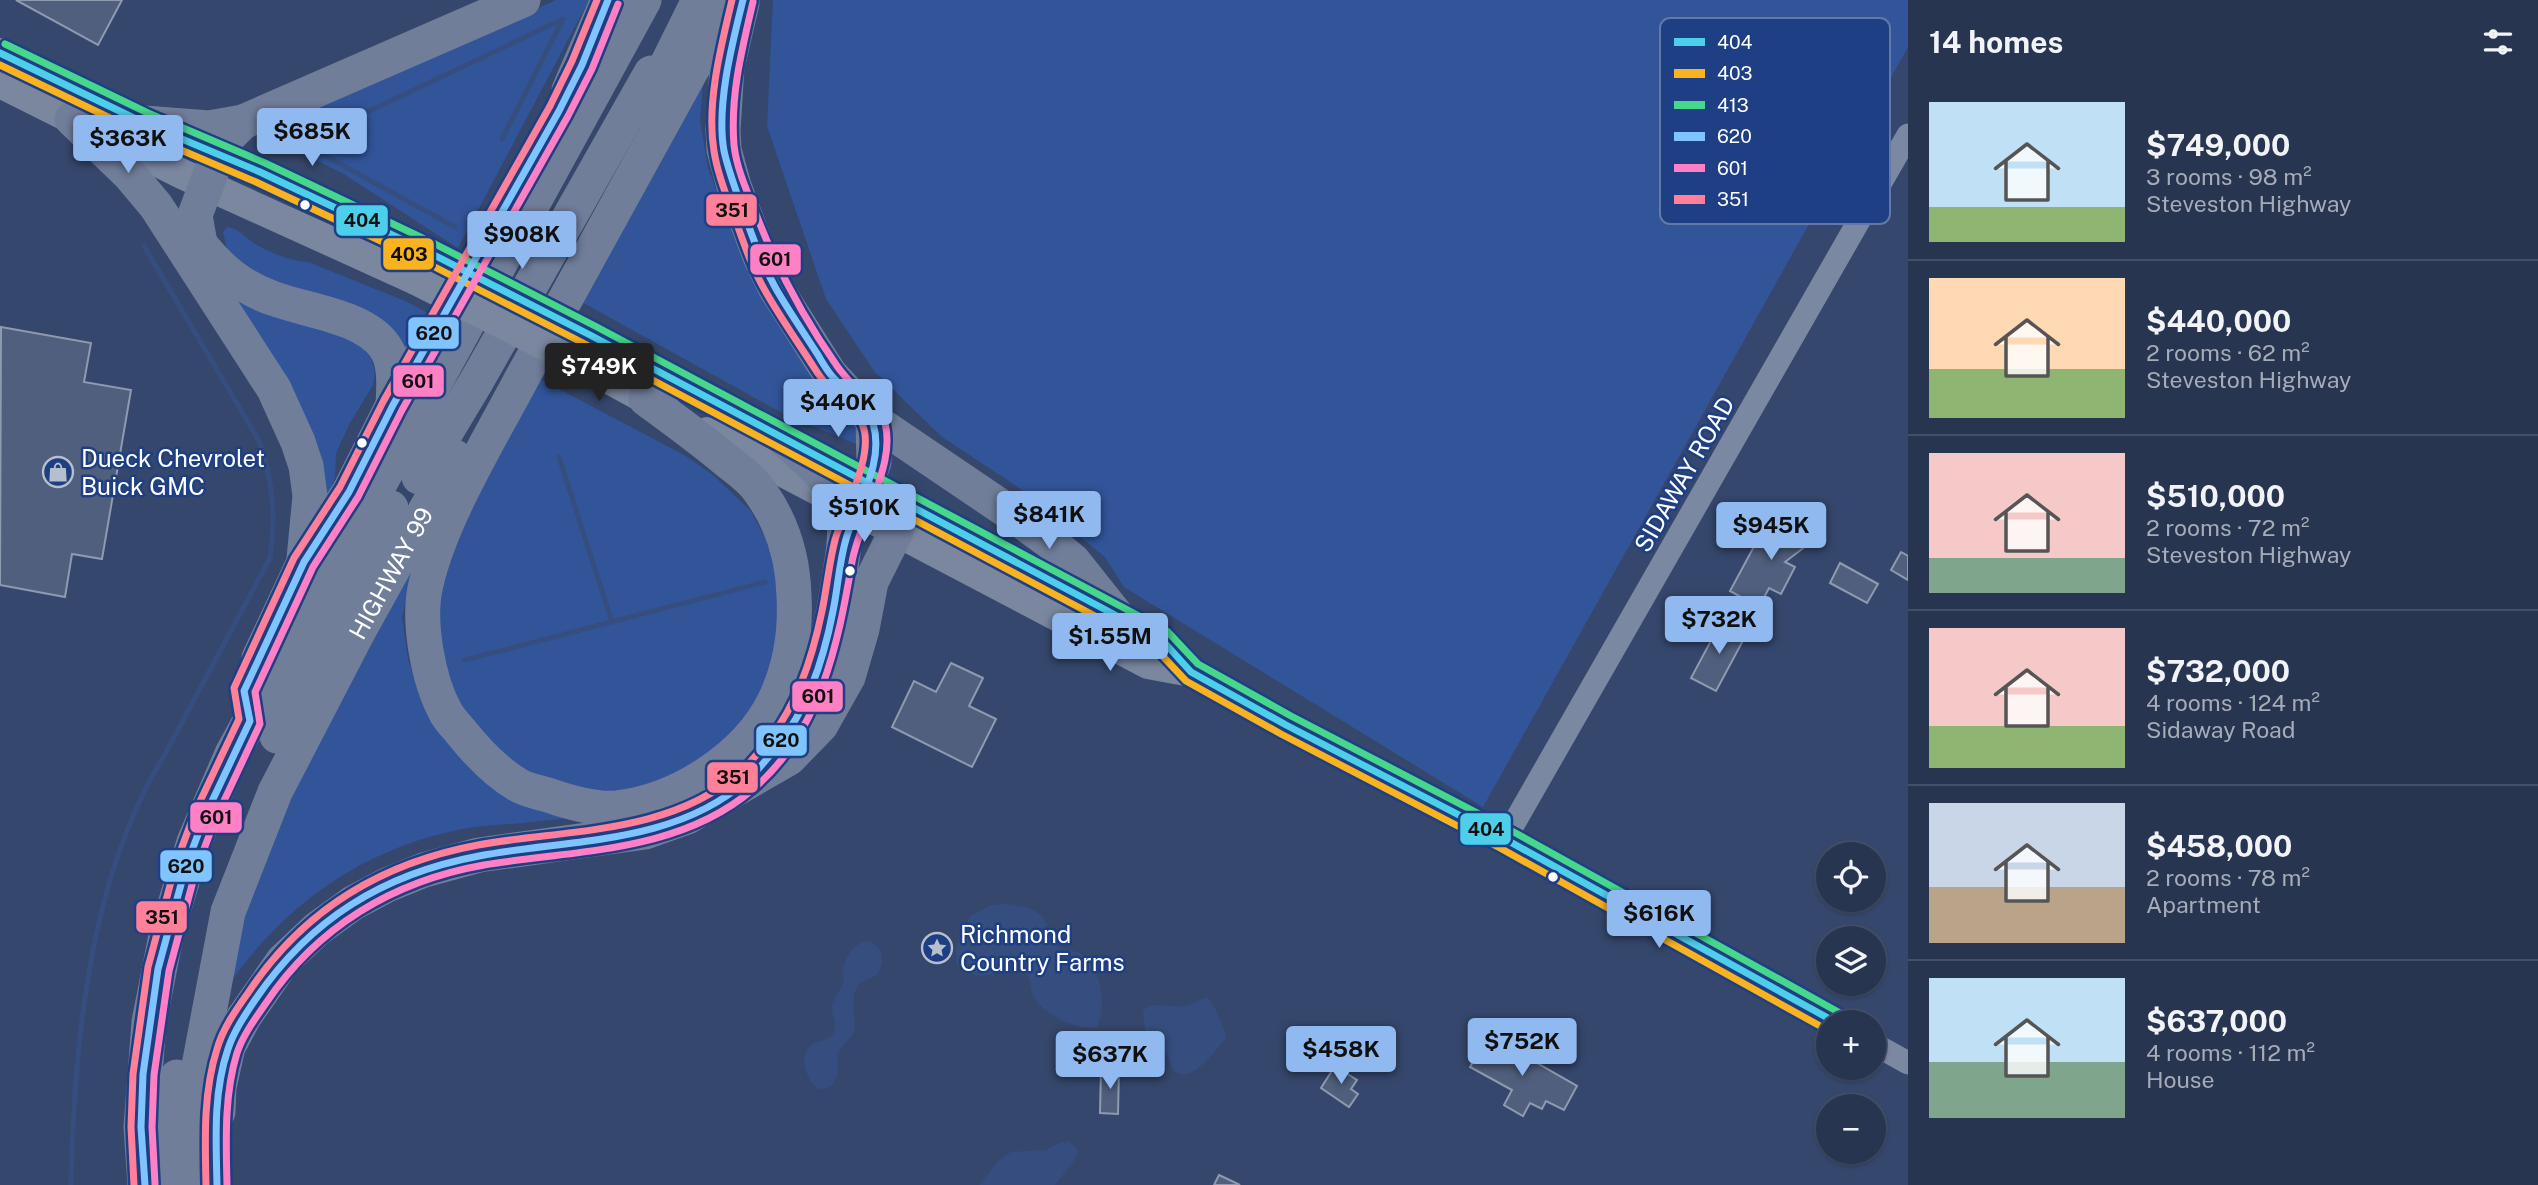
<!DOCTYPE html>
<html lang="en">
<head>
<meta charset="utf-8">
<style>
	body { margin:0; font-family:"Public Sans",sans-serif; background:#34405b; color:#f1f3f6; height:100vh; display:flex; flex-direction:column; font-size:26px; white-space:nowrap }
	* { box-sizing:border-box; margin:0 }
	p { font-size:23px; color:#a5abb7 }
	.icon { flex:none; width:38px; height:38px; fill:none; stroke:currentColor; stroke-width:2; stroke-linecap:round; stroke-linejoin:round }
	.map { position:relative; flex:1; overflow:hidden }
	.sheet { display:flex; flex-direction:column; background:#283551; width:630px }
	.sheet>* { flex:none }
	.tools { position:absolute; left:1816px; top:842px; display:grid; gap:14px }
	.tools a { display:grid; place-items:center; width:70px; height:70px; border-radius:50%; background:#283551; box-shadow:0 2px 5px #0004,0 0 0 2px #445068; font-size:35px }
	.price { position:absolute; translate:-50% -60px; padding:0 16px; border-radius:7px; background:#90b9f0; color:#111; font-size:23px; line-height:46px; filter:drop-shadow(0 2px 4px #0008) }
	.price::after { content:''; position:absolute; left:50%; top:42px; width:21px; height:16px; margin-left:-10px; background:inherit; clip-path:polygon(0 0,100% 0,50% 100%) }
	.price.active { background:#222; color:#fff }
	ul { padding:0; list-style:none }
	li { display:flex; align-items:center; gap:21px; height:175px; padding:0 21px }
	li+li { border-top:2px solid #445068 }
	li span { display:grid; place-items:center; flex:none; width:196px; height:140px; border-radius:0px; color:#555 }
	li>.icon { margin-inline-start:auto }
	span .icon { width:84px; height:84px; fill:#fffc; stroke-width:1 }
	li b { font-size:30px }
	h2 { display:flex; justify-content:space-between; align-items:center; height:84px; padding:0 21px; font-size:30px }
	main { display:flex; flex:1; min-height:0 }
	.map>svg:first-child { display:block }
	.green { fill:#32559a }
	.water { fill:#364e7f }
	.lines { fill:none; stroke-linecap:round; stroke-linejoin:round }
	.stream { stroke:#364e7f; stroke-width:5 }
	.building { fill:#505f7d; stroke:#8f9ab0; stroke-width:2 }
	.minor { stroke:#7b88a2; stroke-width:23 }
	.major { stroke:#7a879f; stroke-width:30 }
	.highway { stroke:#717e9a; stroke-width:35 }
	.major-bridge { stroke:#7a879f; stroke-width:30 }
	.bus-1-casing { stroke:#1e3f83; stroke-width:12 }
	.bus-2-casing { stroke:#1e3f83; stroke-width:12 }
	.bus-3-casing { stroke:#1e3f83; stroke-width:12 }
	.bus-4-casing { stroke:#1e3f83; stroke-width:12 }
	.bus-5-casing { stroke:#1e3f83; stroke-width:12 }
	.bus-6-casing { stroke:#1e3f83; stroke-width:12 }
	.bus-1 { stroke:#4dcfeb; stroke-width:7 }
	.bus-2 { stroke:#f9b220; stroke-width:7 }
	.bus-3 { stroke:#46d78d; stroke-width:7 }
	.bus-4 { stroke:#80c4ff; stroke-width:7 }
	.bus-5 { stroke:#ff80c5; stroke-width:7 }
	.bus-6 { stroke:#ff8098; stroke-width:7 }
	.bus-dot { fill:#fff; stroke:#1e3f83; stroke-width:2.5 }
	.labels { text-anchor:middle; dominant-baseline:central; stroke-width:5; stroke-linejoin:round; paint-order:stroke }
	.poi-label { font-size:24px; fill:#fff; stroke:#1e3f83; text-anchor:start }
	.street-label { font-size:24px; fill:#fff; stroke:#1e3f83 }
	.key { fill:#1e3f83; stroke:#6279a8; stroke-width:2 }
	.key-label { font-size:19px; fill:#fff }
	.line-badge { stroke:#1e3f83; stroke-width:2.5 }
	.pale-badge-label { font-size:19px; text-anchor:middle; font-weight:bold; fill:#111 }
</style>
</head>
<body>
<main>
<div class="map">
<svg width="1908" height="1185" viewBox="0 0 1908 1185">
	<rect width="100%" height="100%" fill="#35476c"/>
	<g class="green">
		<path d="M556 0H589L458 248 342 173 287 146 270 148 262 141 264 137 286 122Z"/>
		<path d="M773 0H1908V47L1483 807 1124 587 1104 556 1015 485 942 437 874 371 826 299 767 126Z"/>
		<path d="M704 70 700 121 708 168 744 263 817 384 858 427 856 444 784 414 580 301Z"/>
		<path d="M227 227C237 228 243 235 251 241 267 252 289 261 308 262L405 301 430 314 418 337 405 357 257 275 227 249 223 232Z"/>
		<path d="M225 288 345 334 365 348 371 358 375 372 373 385 350 423 336 453 335 477 328 498Z"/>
		<path d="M540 379 684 455 713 475 750 510 771 549 785 590V648L744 731 683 773 619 793 576 792 503 761 441 680 434 574Z"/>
		<path d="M422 532 402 617 408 659 422 700 591 815C568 818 545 821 522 823 502 825 482 825 463 829 362 848 281 907 225 990L264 844Z"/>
	</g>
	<g class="water">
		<path d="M1005 904C1019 905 1043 909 1047 925 1049 933 1049 938 1055 944 1063 952 1072 948 1080 954 1102 968 1108 1006 1096 1028 1076 1030 1041 1014 1033 995 1029 984 1032 977 1022 970 996 962 992 989 957 966L956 947 970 916 992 905Z"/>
		<path d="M867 941C885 947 885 959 878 974 873 978 867 979 862 982 847 993 857 1018 854 1033L837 1053C838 1070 841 1088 819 1089 807 1082 798 1057 810 1046 817 1039 832 1042 835 1029 836 1022 832 1015 832 1008 832 998 840 992 843 983 844 979 843 977 843 973 844 958 853 944 867 941Z"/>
		<path d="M1206 997C1215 1002 1220 1023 1226 1034L1225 1039C1216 1050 1193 1082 1177 1073 1169 1068 1172 1059 1166 1054 1160 1049 1152 1048 1147 1042L1143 1011C1153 1000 1170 1008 1183 1006 1192 1005 1198 1001 1206 997Z"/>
		<path d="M1069 1141 1078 1150 1076 1158 1055 1185H979L999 1160 1011 1152 1046 1150 1057 1144Z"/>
	</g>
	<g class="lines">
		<g class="stream">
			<path d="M455 227 302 143 563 19 502 139"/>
			<path d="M559 457 612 622"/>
			<path d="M465 660 765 582"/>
			<path d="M71 1185C74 1045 89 877 164 756L270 558C276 513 273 483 259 441L144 246"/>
		</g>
	</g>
	<g class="building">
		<path d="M16 0H122L98 45Z"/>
		<path d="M1 327 91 343 84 382 131 390 102 559 72 554 65 597 0 585Z"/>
		<path d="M1797 516 1815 539 1785 562 1795 567 1781 594 1769 588 1759 607 1730 591 1757 541 1764 535 1768 538Z"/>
		<path d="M1901 552 1908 556V580L1891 570Z"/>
		<path d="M1840 563 1878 584 1867 603 1830 583Z"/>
		<path d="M1721 622 1746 635 1716 691 1691 678Z"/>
		<path d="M951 663 983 678 969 706 996 719 972 767 892 727 914 681 936 692Z"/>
		<path d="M1488 1035 1577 1086 1564 1110 1546 1101 1542 1109 1530 1103 1523 1116 1504 1105 1512 1090 1470 1067Z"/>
		<path d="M1335 1066 1357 1080 1351 1089 1358 1094 1349 1107 1321 1088Z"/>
		<path d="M1101 1068H1119L1118 1114 1100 1113Z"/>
		<path d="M1219 1175 1240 1185H1214Z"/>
	</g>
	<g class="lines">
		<g class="minor">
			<path d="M1286 725 1505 839 1835 1022"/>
			<path d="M1505 839 1908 135"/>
			<path d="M1874 1044 1908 1063"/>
		</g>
		<g class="major">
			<path d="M0 53 144 123 260 172 430 253"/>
			<path d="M0 83 182 174 416 280"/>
			<path d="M590 335 1162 640 1191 672 1286 725"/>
			<path d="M576 361 666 410"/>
			<path d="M707 432 1148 664 1191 672"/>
		</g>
		<g class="highway">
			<path d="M742 3 727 67 723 130 724 150 734 186 759 254 775 287 830 374 873 420 1009 512 1049 541 1073 561 1116 615"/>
			<path d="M569 90 608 0"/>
			<path d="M648 103 699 0"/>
			<path d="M72 119 130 175 156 206 274 389 298 442 306 466 310 496 304 559"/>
			<path d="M144 123 209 128 243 122 523 0"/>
			<path d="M200 244C220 269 241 287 272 298 306 311 364 316 385 347 396 363 394 386 393 405"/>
			<path d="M207 265 200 244 195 215 218 154 228 137 243 122"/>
			<path d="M646 399C673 419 701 439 727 461 739 470 753 480 761 493 783 524 793 558 794 596 796 632 790 669 774 702 746 758 678 801 617 808 595 810 568 802 548 795 538 792 526 790 518 785 496 772 477 752 461 732 456 726 450 720 446 713 428 680 417 621 426 584 441 518 490 439 522 378 591 252 661 126 730 0"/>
			<path d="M419 477 476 382 651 73"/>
			<path d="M845 538 874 462 873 420"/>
			<path d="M259 658 304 562 349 492 393 405 433 334"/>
			<path d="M277 736 391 508"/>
			<path d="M774 751C817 705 831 633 840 573 843 552 848 531 841 510 832 480 808 460 785 440"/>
			<path d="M218 1112 219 1087 228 1047 244 1017 283 961 317 929 353 903 387 885 424 870 479 855 645 832 687 817 789 758 821 725 848 677 862 629 871 582 896 532"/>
			<path d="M145 1185 141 1127 149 1022 167 931 194 842 232 754 644 0"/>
			<path d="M173 1185 174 1099 177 1077"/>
			<path id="s1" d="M203 1185 195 1087 228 912 275 792 358 632 455 457"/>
		</g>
		<g class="major-bridge">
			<path d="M430 253 590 335"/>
			<path d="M416 280 576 361"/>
		</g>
		<g class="bus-1-casing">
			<path id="bus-1" d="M0 53 144 123 260 172 430 253 590 335 1162 640 1191 672 1286 725 1505 839 1835 1022"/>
		</g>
		<g class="bus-2-casing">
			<path id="bus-2" d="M0 65 139 132 256 182 425 262 585 344 1155 648 1186 681 1281 734 1500 848 1829 1031"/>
		</g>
		<g class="bus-3-casing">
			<path id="bus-3" d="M5 44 148 113 265 163 435 244 595 326 1167 631 1198 664 1291 716 1510 830 1840 1013"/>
		</g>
		<g class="bus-4-casing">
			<g id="bus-4">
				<path d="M145 1185 141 1127 143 1074 158 969 186 866 205 816 250 721 244 691 304 562 349 492 393 405 559 111 582 65 608 0"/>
				<path d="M217 1185C216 1140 213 1093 228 1049 234 1031 245 1015 255 1000 310 919 383 874 479 856 568 839 675 845 747 780 759 770 769 756 779 744 809 706 824 658 833 611 838 587 839 563 846 539 857 502 885 464 873 423 869 409 842 388 831 375 826 369 822 362 818 355 804 333 788 310 775 287 761 261 751 233 741 205 735 188 728 169 724 151 716 106 732 44 743 0"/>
			</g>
		</g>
		<g class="bus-5-casing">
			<g id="bus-5">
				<path d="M155 1184 152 1127 154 1075 169 971 196 870 215 820 260 724 255 692 313 567 358 497 402 410 568 116 592 69 618 4"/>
				<path d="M227 1185C226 1141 224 1095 237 1053 243 1035 255 1019 266 1003 317 927 393 881 484 865 574 850 678 853 752 790 820 733 838 645 852 562 859 519 903 455 881 413 866 398 849 383 837 366 802 316 774 263 753 206 745 187 736 165 734 145 730 96 742 49 753 2"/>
			</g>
		</g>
		<g class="bus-6-casing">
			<g id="bus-6">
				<path d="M134 1185 131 1127 133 1074 148 967 176 863 195 812 239 719 234 688 294 558 340 487 384 400 550 106 572 61 597 0"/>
				<path d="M206 1185C205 1140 203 1093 217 1049 223 1028 236 1010 248 993 303 910 381 863 478 845 565 829 668 835 739 773 751 763 761 749 771 737 799 701 813 655 822 611 827 587 829 563 835 540 843 511 876 453 862 424 860 419 855 416 851 412 838 398 825 385 815 369 799 344 782 320 767 294 752 269 743 241 733 213 725 193 717 172 714 151 706 104 721 46 732 0"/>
			</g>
		</g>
		<use href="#bus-1" class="bus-1"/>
		<use href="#bus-2" class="bus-2"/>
		<use href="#bus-3" class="bus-3"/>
		<use href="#bus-4" class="bus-4"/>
		<use href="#bus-5" class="bus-5"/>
		<use href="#bus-6" class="bus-6"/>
	</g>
	<defs>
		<g id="shop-ring" transform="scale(1.575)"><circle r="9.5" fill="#1e3f83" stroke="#b8bfcc" stroke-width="1.5"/><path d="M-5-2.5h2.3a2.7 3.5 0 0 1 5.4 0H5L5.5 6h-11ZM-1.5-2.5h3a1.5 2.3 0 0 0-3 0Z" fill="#b8bfcc"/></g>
		<g id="sight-ring" transform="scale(1.575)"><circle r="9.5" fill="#1e3f83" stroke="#b8bfcc" stroke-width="1.5"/><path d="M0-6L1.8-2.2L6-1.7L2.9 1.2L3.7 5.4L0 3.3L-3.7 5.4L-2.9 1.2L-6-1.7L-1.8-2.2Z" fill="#b8bfcc"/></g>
	</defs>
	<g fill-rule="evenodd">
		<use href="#shop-ring" x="58" y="472"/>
		<use href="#sight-ring" x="937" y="948"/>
	</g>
	<g class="bus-dot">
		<circle cx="305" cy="205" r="6"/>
		<circle cx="362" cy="443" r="6"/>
		<circle cx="850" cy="571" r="6"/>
		<circle cx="1553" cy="877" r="6"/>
	</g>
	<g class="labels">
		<g class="poi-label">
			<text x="81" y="458">Dueck Chevrolet<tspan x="81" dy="28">Buick GMC</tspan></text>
			<text x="960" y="934">Richmond<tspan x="960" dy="28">Country Farms</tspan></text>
		</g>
		<g class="street-label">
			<text transform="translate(1684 474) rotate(-60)">SIDAWAY ROAD</text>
			<text stroke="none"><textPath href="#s1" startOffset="653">HIGHWAY 99</textPath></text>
		</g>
	</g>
	<rect x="1660" y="18" width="230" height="206" rx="10" class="key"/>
	<rect x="1674" y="38" width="31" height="8" fill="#4dcfeb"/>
	<rect x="1674" y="69" width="31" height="9" fill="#f9b220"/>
	<rect x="1674" y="101" width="31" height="8" fill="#46d78d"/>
	<rect x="1674" y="132" width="31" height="9" fill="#80c4ff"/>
	<rect x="1674" y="164" width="31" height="8" fill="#ff80c5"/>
	<rect x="1674" y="195" width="31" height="9" fill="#ff8098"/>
	<g class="key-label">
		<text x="1717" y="49">404</text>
		<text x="1717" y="80">403</text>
		<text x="1717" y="112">413</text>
		<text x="1717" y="143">620</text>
		<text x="1717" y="175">601</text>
		<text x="1717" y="206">351</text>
	</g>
	<g class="line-badge">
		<rect x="705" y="193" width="53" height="34" rx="7" fill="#ff8098"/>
		<rect x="335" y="204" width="54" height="33" rx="7" fill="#4dcfeb"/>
		<rect x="382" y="237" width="53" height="34" rx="7" fill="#f9b220"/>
		<rect x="749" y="243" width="53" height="33" rx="7" fill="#ff80c5"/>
		<rect x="407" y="316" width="53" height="34" rx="7" fill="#80c4ff"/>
		<rect x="392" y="364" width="53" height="34" rx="7" fill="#ff80c5"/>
		<rect x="791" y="680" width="53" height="33" rx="7" fill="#ff80c5"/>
		<rect x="755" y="724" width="53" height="33" rx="7" fill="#80c4ff"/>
		<rect x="706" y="761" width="53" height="33" rx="7" fill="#ff8098"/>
		<rect x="189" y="801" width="54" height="33" rx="7" fill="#ff80c5"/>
		<rect x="1459" y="812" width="53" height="34" rx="7" fill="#4dcfeb"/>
		<rect x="159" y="849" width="54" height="34" rx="7" fill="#80c4ff"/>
		<rect x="135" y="900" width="53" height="34" rx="7" fill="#ff8098"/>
	</g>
	<g class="pale-badge-label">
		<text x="732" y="217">351</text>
		<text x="362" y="227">404</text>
		<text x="409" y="261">403</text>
		<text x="775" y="266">601</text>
		<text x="434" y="340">620</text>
		<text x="418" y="388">601</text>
		<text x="818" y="703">601</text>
		<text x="781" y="747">620</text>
		<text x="733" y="784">351</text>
		<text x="216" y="824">601</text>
		<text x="1486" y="836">404</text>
		<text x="186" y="873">620</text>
		<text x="162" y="924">351</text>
	</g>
</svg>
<div class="tools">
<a><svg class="icon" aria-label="locate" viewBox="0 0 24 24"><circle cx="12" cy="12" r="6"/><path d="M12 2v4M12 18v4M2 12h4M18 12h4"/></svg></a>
<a><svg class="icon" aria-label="layers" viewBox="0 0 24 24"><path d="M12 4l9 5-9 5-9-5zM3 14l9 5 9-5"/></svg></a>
<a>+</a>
<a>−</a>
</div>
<b class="price" style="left:312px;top:168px">$685K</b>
<b class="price" style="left:128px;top:175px">$363K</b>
<b class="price" style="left:522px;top:271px">$908K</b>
<b class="price active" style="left:599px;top:403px">$749K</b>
<b class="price" style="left:838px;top:439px">$440K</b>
<b class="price" style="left:864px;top:544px">$510K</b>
<b class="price" style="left:1049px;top:551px">$841K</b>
<b class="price" style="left:1771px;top:562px">$945K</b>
<b class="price" style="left:1719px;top:656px">$732K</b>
<b class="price" style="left:1110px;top:673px">$1.55M</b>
<b class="price" style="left:1659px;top:950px">$616K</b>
<b class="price" style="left:1522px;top:1078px">$752K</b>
<b class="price" style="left:1341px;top:1086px">$458K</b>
<b class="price" style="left:1110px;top:1091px">$637K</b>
</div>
<section class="sheet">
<h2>14 homes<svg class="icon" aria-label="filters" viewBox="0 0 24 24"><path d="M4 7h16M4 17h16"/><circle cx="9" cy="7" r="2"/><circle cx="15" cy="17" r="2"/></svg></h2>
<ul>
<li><span style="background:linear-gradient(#bfe0f5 75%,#8fb573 0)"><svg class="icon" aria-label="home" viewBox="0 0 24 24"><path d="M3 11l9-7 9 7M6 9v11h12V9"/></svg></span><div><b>$749,000</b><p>3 rooms · 98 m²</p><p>Steveston Highway</p></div></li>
<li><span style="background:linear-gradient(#ffd9b3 65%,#8fb573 0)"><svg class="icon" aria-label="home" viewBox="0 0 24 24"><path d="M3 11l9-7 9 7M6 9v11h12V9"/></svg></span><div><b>$440,000</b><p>2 rooms · 62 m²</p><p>Steveston Highway</p></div></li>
<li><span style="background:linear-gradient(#f6c9c9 75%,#7fa58c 0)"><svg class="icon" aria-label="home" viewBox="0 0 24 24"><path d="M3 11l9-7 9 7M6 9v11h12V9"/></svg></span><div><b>$510,000</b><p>2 rooms · 72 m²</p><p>Steveston Highway</p></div></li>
<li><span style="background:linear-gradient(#f6c9c9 70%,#8fb573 0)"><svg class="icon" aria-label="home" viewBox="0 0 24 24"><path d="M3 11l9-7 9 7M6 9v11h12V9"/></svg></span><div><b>$732,000</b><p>4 rooms · 124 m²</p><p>Sidaway Road</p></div></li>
<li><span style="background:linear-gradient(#c9d6e8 60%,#b9a48a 0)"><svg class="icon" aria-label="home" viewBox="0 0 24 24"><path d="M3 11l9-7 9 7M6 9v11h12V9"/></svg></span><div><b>$458,000</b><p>2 rooms · 78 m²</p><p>Apartment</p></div></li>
<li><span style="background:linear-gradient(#bfe0f5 60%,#7fa58c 0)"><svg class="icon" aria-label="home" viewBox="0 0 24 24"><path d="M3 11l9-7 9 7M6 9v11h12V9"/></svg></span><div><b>$637,000</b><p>4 rooms · 112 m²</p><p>House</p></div></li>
</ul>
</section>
</main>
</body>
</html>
